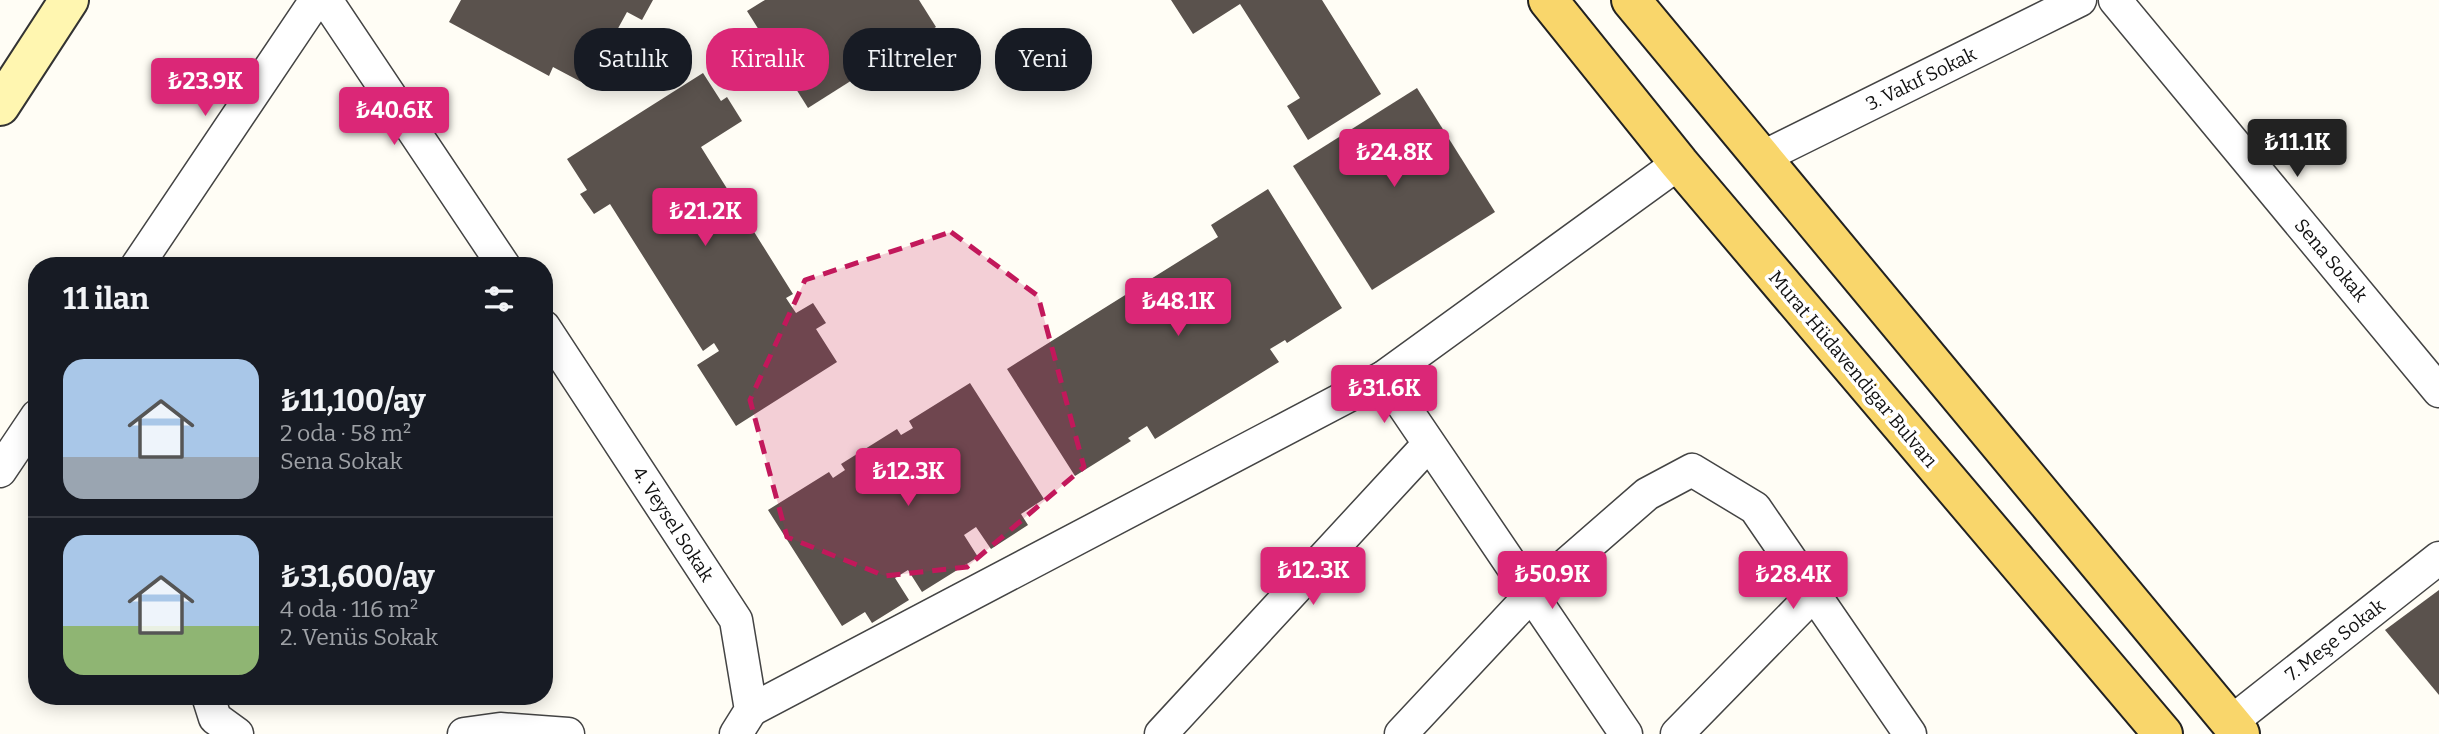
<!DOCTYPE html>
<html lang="tr">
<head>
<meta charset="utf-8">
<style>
	body { margin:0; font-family:Bitter,serif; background:#242831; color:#f1f3f6; height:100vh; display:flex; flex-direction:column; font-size:26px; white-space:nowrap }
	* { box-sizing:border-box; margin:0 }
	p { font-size:23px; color:#9ea1a6 }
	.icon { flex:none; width:38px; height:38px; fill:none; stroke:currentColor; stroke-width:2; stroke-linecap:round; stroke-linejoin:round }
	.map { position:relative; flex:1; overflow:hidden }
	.drawer { position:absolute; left:28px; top:257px; width:525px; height:448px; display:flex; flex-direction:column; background:#171b24; border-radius:28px; box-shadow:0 4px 18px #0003 }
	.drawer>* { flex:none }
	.banner { position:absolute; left:574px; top:28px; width:665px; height:63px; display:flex; gap:14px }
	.price { position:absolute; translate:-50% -60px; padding:0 16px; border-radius:7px; background:#db2777; color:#fff; font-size:23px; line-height:46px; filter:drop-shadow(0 2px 4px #0008) }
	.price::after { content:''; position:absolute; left:50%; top:42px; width:21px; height:16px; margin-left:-10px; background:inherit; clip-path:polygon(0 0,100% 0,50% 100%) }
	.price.active { background:#222; color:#fff }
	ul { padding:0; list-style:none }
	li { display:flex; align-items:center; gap:21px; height:175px; padding:0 35px }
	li+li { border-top:2px solid #363941 }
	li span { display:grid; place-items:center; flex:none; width:196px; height:140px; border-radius:21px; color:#555 }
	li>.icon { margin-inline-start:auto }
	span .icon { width:84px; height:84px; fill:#fffc; stroke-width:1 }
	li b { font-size:30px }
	h2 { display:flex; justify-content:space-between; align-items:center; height:84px; padding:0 35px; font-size:30px }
	.pill { padding:0 24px; border-radius:28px; background:#171b24; box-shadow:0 4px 18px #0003; font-size:24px; line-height:63px }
	.pill.active { background:#db2777; color:#fff }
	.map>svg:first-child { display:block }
	.building { fill:#5a524d }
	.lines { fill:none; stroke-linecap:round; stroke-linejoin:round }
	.minor-casing { stroke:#444; stroke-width:35 }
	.secondary-casing { stroke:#333; stroke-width:42 }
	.primary-casing { stroke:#222; stroke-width:42 }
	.minor { stroke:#fff; stroke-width:32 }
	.secondary { stroke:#fff6b0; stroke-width:38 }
	.primary { stroke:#f9d66b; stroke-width:38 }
	.marked { fill:#c2185b; fill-opacity:0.2; stroke:#c2185b; stroke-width:5; stroke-dasharray:14 9; stroke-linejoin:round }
	.labels { text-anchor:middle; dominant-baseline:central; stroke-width:7; stroke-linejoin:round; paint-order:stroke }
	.street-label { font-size:19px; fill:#111; stroke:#fff }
</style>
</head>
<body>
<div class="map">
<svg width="2439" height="734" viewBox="0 0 2439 734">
	<rect width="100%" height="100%" fill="#fffdf5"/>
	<g class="building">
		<path d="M461 0H653L642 20 627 12 587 85 553 67 549 76 449 22Z"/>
		<path d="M765 0H919L936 27 808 108 747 11Z"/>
		<path d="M1171 0H1322L1381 94 1308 140 1287 106 1300 98 1240 4 1193 34Z"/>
		<path d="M703 73 721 101 727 97 742 121 701 147 793 294 786 298 796 313 813 303 826 323 816 329 837 362 736 426 697 365 719 351 714 343 703 351 610 204 594 214 580 194 587 190 567 159Z"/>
		<path d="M1417 88 1495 212 1372 290 1293 166Z"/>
		<path d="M1268 189 1342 308 1287 343 1285 340 1270 349 1279 362 1155 439 1147 426 1128 438 1131 441 1075 476 1007 369 1218 237 1211 225Z"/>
		<path d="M970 383 1044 499 1021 514 1028 525 991 549 976 527 964 535 978 557 922 592 908 570 895 578 909 600 872 623 865 612 842 626 768 510 829 472 833 478 845 470 841 464 897 429 901 435 913 428 909 421Z"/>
		<path d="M2439 590V695L2385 630Z"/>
	</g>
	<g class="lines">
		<g class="minor-casing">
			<g id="minor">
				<path d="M326 0 504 266"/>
				<path d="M2115 0 2439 391"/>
				<path d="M1761 158 2080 0"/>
				<path d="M137 266 316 0"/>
				<path d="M544 327 736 620 751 710 736 734"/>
				<path d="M1384 377 1626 734"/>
				<path d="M0 471 37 416"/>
				<path d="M208 696 215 718 237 734"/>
				<path d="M751 710 1384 377 1679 163"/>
				<path d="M2230 723 2439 558"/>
				<path d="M464 734 500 729 568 734"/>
				<path d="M1161 734 1428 445"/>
				<path d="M1401 734 1531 595 1647 494 1692 470 1755 508 1910 734"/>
				<path d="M1677 734 1814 594"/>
			</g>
		</g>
		<g class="secondary-casing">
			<path id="secondary" d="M0 106 69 0"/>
		</g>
		<g class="primary-casing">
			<g id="primary">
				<path d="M1548 0 1679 163 2163 734"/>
				<path d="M1631 0 2240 734"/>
			</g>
		</g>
		<use href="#minor" class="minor"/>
		<use href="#secondary" class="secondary"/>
		<use href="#primary" class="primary"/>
	</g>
	<path class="marked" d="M951 232 1038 296 1084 467 967 567 885 576 787 537 750 400 805 280Z"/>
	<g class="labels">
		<g class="street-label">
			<text transform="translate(1921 79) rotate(-26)">3. Vakıf Sokak</text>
			<text transform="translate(2331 260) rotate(50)">Sena Sokak</text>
			<text transform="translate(1853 369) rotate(50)">Murat Hüdavendigar Bulvarı</text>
			<text transform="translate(673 524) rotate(57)">4. Veysel Sokak</text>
			<text transform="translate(2335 640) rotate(-38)">7. Meşe Sokak</text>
		</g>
	</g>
</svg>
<b class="price" style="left:205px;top:118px">₺23.9K</b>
<b class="price" style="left:394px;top:147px">₺40.6K</b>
<b class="price active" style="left:2297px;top:179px">₺11.1K</b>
<b class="price" style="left:1394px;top:189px">₺24.8K</b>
<b class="price" style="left:705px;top:248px">₺21.2K</b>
<b class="price" style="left:1178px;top:338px">₺48.1K</b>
<b class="price" style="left:1384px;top:425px">₺31.6K</b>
<b class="price" style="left:908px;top:508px">₺12.3K</b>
<b class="price" style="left:1313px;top:607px">₺12.3K</b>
<b class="price" style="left:1552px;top:611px">₺50.9K</b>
<b class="price" style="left:1793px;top:611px">₺28.4K</b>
<div class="banner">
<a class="pill">Satılık</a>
<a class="pill active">Kiralık</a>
<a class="pill">Filtreler</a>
<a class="pill">Yeni</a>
</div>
<section class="drawer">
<h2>11 ilan<svg class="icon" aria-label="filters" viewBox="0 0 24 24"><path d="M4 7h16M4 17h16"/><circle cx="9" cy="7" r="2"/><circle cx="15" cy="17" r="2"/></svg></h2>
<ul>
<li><span style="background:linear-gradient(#a9c7e8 70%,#9aa5b1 0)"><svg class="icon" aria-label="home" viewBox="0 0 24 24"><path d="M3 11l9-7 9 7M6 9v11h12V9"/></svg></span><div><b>₺11,100/ay</b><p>2 oda · 58 m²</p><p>Sena Sokak</p></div></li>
<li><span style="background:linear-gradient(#a9c7e8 65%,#8fb573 0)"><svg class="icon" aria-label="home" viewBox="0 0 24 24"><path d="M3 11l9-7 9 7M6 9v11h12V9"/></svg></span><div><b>₺31,600/ay</b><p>4 oda · 116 m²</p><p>2. Venüs Sokak</p></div></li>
</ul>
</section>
</div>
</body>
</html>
